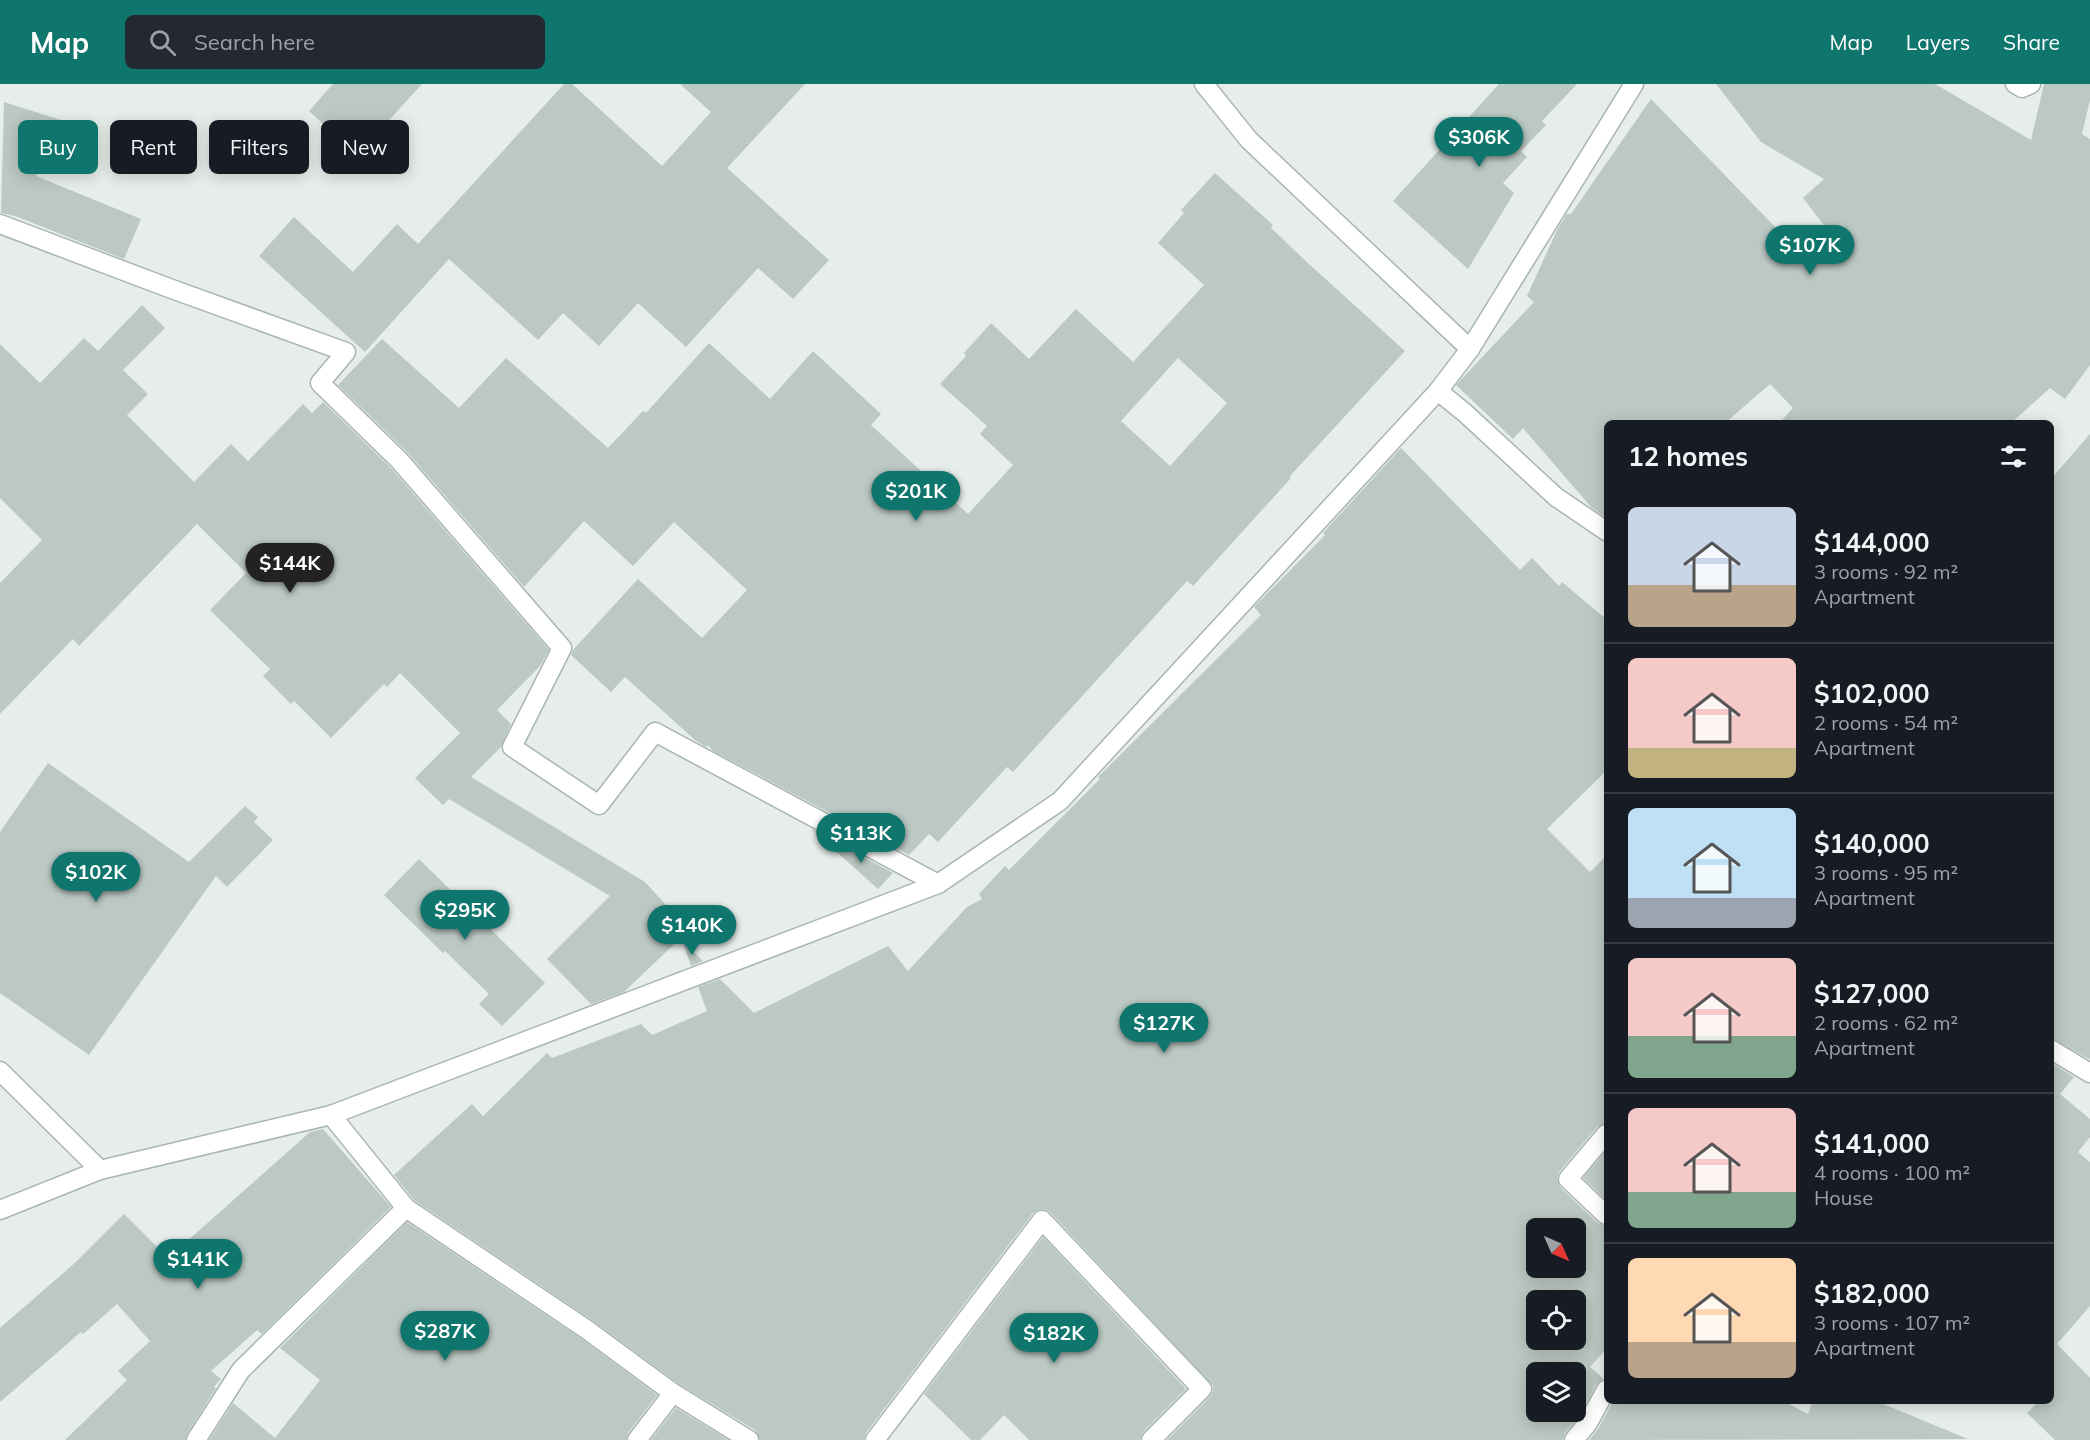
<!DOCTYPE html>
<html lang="en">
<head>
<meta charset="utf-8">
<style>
	body { margin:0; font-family:Mulish,sans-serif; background:#242831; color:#f1f3f6; height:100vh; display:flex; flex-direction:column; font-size:22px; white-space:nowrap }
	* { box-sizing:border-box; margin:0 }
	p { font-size:20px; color:#9ea1a6 }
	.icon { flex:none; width:33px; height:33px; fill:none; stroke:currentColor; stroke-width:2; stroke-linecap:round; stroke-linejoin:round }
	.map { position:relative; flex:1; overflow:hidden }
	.panel { position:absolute; left:1604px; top:336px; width:450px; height:984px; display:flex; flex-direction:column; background:#171b24; border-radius:9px; box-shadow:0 3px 15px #0003 }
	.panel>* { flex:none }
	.hud { position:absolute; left:18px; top:36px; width:570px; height:54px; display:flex; gap:12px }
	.needle { width:39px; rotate:135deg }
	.tools { position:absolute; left:1526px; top:1134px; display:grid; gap:12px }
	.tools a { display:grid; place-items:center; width:60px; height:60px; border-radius:9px; background:#171b24; box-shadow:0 3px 15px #0003; font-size:30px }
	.price { position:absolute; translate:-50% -51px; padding:0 14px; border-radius:21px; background:#0f766e; color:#fff; font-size:20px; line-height:39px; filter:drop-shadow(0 2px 3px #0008) }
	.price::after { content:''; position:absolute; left:50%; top:36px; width:18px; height:14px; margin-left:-9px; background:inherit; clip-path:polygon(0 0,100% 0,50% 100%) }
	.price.on { background:#222; color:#fff }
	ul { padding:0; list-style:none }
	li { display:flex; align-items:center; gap:18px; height:150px; padding:0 24px }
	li+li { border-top:2px solid #363941 }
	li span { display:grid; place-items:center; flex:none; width:168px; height:120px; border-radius:9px; color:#555 }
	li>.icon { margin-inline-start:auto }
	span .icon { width:72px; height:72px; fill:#fffc; stroke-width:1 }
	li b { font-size:26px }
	h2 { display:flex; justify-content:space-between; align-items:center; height:72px; padding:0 24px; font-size:26px }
	.chip { padding:0 21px; border-radius:9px; background:#171b24; box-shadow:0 3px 15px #0003; font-size:21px; line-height:54px }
	.chip.on { background:#0f766e; color:#fff }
	header { display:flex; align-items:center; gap:36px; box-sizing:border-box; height:84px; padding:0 30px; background:#0f766e; color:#fff }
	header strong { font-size:28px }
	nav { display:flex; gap:33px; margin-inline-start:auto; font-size:21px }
	.search { width:420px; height:54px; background:#242831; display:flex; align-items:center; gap:15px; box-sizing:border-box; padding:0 21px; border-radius:9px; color:#9ea1a6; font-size:22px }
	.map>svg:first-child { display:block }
	.building { fill:#bbc8c3; fill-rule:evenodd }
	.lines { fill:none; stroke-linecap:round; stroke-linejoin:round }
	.minor-casing { stroke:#a9b5b1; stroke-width:21 }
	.minor { stroke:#fff; stroke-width:18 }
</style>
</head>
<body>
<header>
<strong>Map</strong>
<div class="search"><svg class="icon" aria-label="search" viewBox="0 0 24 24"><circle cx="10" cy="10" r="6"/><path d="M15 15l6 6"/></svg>Search here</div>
<nav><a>Map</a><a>Layers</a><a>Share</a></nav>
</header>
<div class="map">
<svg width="2090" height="1356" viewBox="0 0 2090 1356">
	<rect width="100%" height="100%" fill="#e6edea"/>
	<g class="building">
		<path d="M333 0H422L357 71 309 27Z"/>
		<path d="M564 0H572L662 82 711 28 680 0H805L727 84 829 176 793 215 758 184 686 263 638 219 599 262 563 229 538 256 449 175 365 268 259 172 294 133 353 188 397 140 418 160Z"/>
		<path d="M1499 0H1577L1542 37 1546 41 1521 67 1527 73 1503 99 1514 109 1468 185 1393 117Z"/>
		<path d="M1716 0H1935L2031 56 2044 0H2090V16L2082 50 2090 55V281L2065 315 2050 304 2011 339H1779L1793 324 1770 300 1725 339H1606V434L1591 423 1523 344 1513 355 1456 301 1534 218 1527 212 1558 144 1567 130H1571L1651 15 1808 177 1834 154 1803 114 1824 95 1761 58Z"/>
		<path d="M4 18 64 37 36 92 141 135 124 175 15 132 1 129Z"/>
		<path d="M1215 89 1273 141 1271 144 1309 180 1405 267 1289 393 1291 394 1193 502 1187 497 1013 688 1007 683 938 758 929 750 909 771 713 667 708 661 706 663 695 656 625 593 611 608 571 571 573 566 638 495 702 554 747 506 674 438 633 482 584 437 524 503 408 369 338 301 382 255 459 324 506 274 608 364 643 327 646 329 709 259 770 315 813 267 881 330 871 341 968 430 1013 381 980 350 987 342 940 300 966 272 964 269 991 239 1029 275 1076 225 1133 278 1204 201 1158 159 1184 129 1181 126ZM1178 274 1227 319 1170 382 1121 337Z"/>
		<path d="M142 221 165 244 123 286 148 310 127 331 194 398 231 360 248 377 303 320 312 329 323 318 391 384 549 566 540 582 497 626 511 640 501 663 471 693 645 798 689 846 624 908 591 920 547 875 610 812 449 715 443 721 415 694 460 649 400 589 387 603 384 600 331 654 294 617 291 620 263 592 270 585 210 526 246 489 197 440 79 562 73 555 0 630V499L42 456 0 414V260L40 299 84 254 98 267Z"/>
		<path d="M2090 350V974L2089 975 2050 954V396Z"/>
		<path d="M1401 364 1520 486 1532 474 1559 502 1562 498 1606 535V687L1547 745 1590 788 1606 772V1039L1597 1043 1559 1088 1557 1093 1560 1103 1598 1139 1606 1142V1265L1590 1283 1604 1295 1596 1301 1579 1333 1565 1349 1563 1356H1167L1210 1313 1213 1307V1302L1050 1128 1044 1125 1038 1126 1033 1129 866 1349 864 1356H760L755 1346 679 1300 592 1236 414 1116 394 1091 472 1020 483 1032 547 969 552 974 641 940 652 951 707 927 698 903 720 895 754 929 888 862 908 887 967 823 982 815 979 810 1005 782 1009 786 1100 695 1098 693 1261 531 1254 523 1325 451 1323 449ZM1536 1144H1575V1184H1536ZM1536 1216H1575V1256H1536ZM1536 1288H1575V1328H1536Z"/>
		<path d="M48 679 189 778 245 722 258 733 254 738 273 756 227 803 216 792 89 971 0 909V748Z"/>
		<path d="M811 745 893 789 878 805Z"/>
		<path d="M419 775 545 899 502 942 479 920 489 910 445 867 443 869 384 811Z"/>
		<path d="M682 856 703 877 691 882Z"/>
		<path d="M2050 978 2074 993 2060 1010 2090 1035V1053L2078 1068 2090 1078V1222L2057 1260 2090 1294V1356H2055L2027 1329 2039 1317H2050Z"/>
		<path d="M323 1045 391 1123 262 1250 257 1246 211 1287 221 1295 214 1303 216 1304 187 1350 185 1356H65L127 1296 118 1287 150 1257 117 1220 83 1250 81 1248 0 1318V1244L76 1178 124 1130 168 1174 310 1048Z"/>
		<path d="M1606 1067V1116L1583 1094Z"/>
		<path d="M407 1138 580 1254 657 1311 628 1349 626 1356H209L233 1319 275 1354 320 1296 280 1264Z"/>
		<path d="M1043 1153 1186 1305 1143 1348 1140 1356H1029L1004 1331 980 1356H971L924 1310Z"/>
		<path d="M1613 1317H1783L1808 1330 1813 1317H1876L1968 1355 1589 1356 1598 1345Z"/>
		<path d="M676 1324 728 1356H651Z"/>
	</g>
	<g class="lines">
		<g class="minor-casing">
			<g id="minor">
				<path d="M1204 0 1249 56 1470 265"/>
				<path d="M2015 0 2022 4 2031 0"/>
				<path d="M0 140 169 204 346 268 320 299 399 376 562 564 512 663 599 721 655 648 938 800"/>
				<path d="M1438 307 1465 329 1556 413 1606 447"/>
				<path d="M2050 965 2090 989"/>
				<path d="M0 987 100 1086"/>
				<path d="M331 1031 406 1124 586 1245 673 1309 749 1356"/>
				<path d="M1606 1050 1568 1095 1606 1131"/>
				<path d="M0 1126 100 1086 331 1031 938 800 1060 717 1438 307 1470 265 1634 0"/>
				<path d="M196 1356 241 1286 406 1124"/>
				<path d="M637 1356 673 1309"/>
				<path d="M875 1356 1042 1136 1202 1305 1151 1356"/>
				<path d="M1574 1356 1588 1339 1606 1306"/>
			</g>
		</g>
		<use href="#minor" class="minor"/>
	</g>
</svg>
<div class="tools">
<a><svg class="needle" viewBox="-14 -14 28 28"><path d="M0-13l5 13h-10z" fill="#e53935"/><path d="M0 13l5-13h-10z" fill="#9ea1a6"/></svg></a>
<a><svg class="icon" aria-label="locate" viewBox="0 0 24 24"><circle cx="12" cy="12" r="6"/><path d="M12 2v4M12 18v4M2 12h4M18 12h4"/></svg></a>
<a><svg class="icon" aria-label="layers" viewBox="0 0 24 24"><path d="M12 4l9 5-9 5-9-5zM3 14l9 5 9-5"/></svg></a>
</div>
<b class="price" style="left:1479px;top:84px">$306K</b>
<b class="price" style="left:1810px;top:192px">$107K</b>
<b class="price" style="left:916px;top:438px">$201K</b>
<b class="price on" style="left:290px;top:510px">$144K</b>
<b class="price" style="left:861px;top:780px">$113K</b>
<b class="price" style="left:96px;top:819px">$102K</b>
<b class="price" style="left:465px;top:857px">$295K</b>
<b class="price" style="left:692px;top:872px">$140K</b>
<b class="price" style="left:1164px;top:970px">$127K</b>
<b class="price" style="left:198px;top:1206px">$141K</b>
<b class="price" style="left:445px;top:1278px">$287K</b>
<b class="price" style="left:1054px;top:1280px">$182K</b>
<div class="hud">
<a class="chip on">Buy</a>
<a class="chip">Rent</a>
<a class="chip">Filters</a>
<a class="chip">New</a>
</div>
<section class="panel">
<h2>12 homes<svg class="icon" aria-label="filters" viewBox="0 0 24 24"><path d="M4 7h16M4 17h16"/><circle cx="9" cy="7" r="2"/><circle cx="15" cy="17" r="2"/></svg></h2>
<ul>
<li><span style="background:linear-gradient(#c9d6e8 65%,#b9a48a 0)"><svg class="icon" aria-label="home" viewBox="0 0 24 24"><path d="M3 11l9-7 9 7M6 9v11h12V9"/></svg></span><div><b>$144,000</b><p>3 rooms · 92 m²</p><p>Apartment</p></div></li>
<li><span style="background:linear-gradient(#f6c9c9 75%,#c2b280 0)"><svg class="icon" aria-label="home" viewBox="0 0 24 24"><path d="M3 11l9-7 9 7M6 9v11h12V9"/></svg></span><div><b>$102,000</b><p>2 rooms · 54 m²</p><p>Apartment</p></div></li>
<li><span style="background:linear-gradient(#bfe0f5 75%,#9aa5b1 0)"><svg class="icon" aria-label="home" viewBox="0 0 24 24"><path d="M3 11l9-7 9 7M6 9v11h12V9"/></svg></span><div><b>$140,000</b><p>3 rooms · 95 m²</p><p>Apartment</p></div></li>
<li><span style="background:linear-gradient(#f6c9c9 65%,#7fa58c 0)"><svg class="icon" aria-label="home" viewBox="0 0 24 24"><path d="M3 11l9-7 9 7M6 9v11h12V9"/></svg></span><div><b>$127,000</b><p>2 rooms · 62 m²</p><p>Apartment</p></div></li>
<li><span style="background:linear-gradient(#f6c9c9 70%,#7fa58c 0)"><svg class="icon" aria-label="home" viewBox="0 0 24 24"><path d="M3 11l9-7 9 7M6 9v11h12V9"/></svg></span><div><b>$141,000</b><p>4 rooms · 100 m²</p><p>House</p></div></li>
<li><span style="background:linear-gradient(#ffd9b3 70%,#b9a48a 0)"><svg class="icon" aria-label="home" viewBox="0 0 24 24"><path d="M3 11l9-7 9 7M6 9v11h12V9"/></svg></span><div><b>$182,000</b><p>3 rooms · 107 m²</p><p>Apartment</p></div></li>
</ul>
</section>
</div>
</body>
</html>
